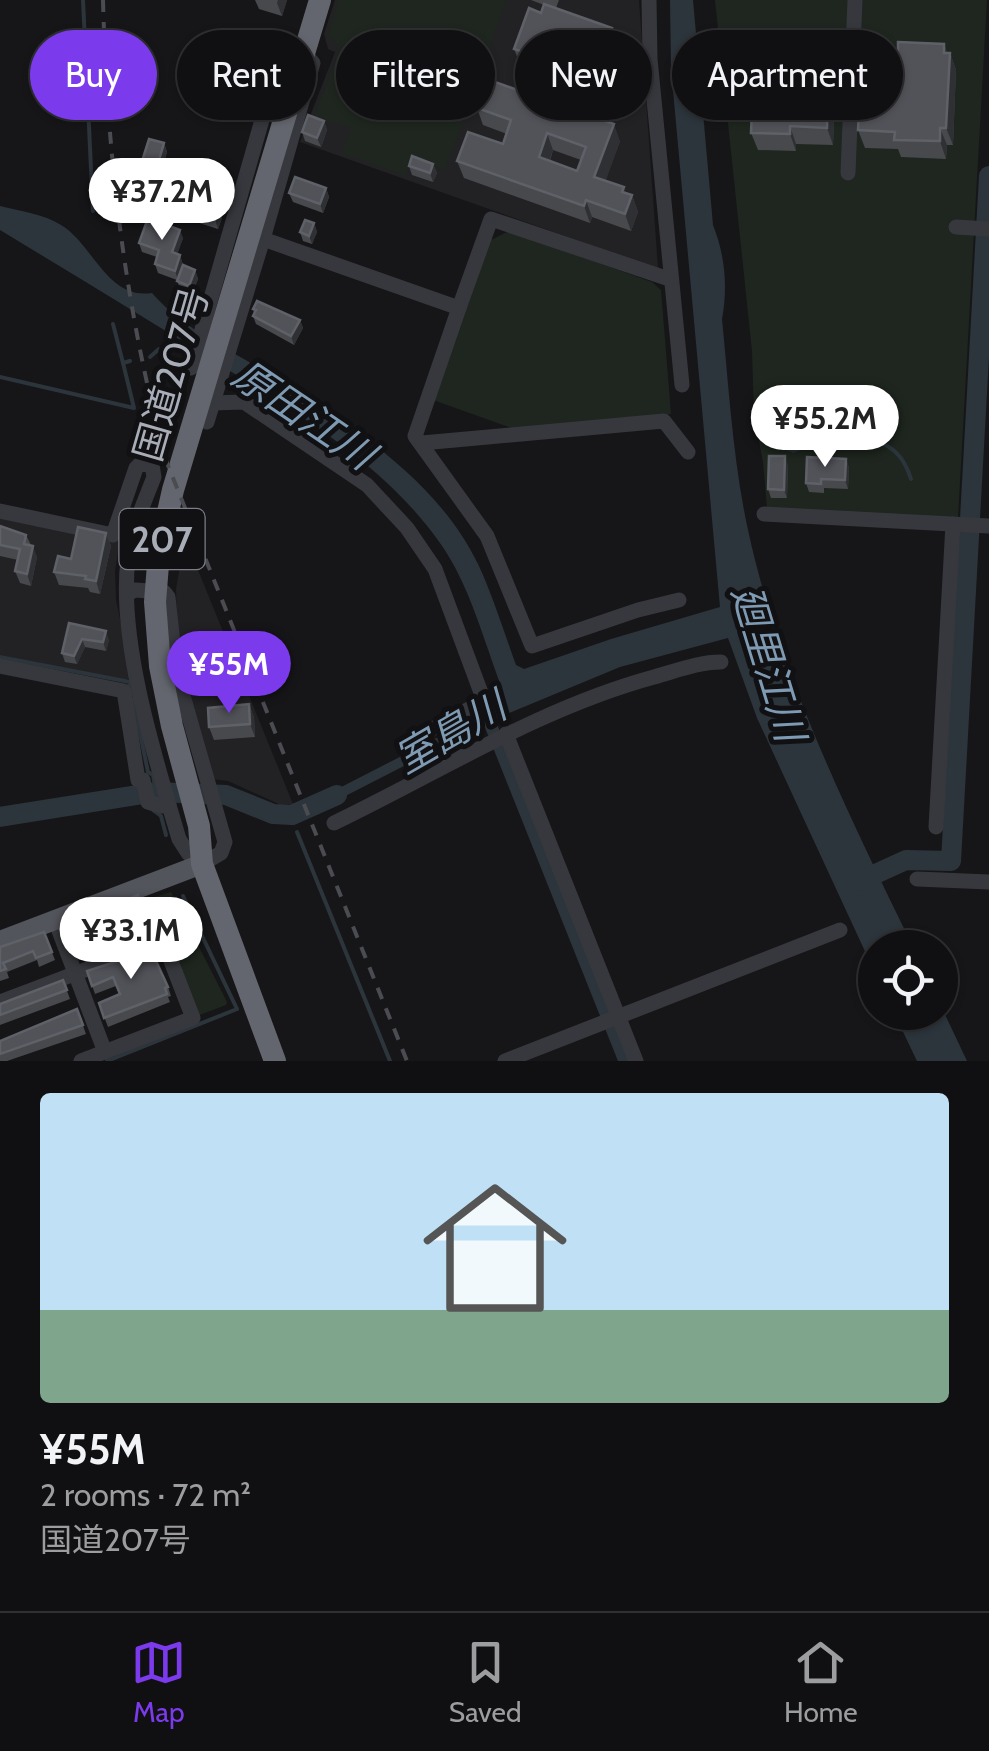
<!DOCTYPE html>
<html lang="en">
<head>
<meta charset="utf-8">
<style>
	body { margin:0; font-family:Cabin,"Noto Sans JP",sans-serif; background:#1e1e20; color:#f1f3f6; height:100vh; display:flex; flex-direction:column; font-size:38px; white-space:nowrap }
	* { box-sizing:border-box; margin:0 }
	p { font-size:32px; color:#9c9d9f }
	.icon { flex:none; width:55px; height:55px; fill:none; stroke:currentColor; stroke-width:2; stroke-linecap:round; stroke-linejoin:round }
	.map { position:relative; height:1061px; overflow:hidden }
	.side { display:flex; flex-direction:column; background:#101012; flex:1 }
	.side>* { flex:none }
	.top-card { position:absolute; left:30px; top:30px; width:930px; height:90px; display:flex; gap:20px }
	.fabs { position:absolute; left:858px; top:930px; display:grid; gap:20px }
	.fabs a { display:grid; place-items:center; width:100px; height:100px; border-radius:50%; background:#101012; box-shadow:0 2px 8px #0004,0 0 0 2px #303032; font-size:50px }
	.price { position:absolute; translate:-50% -85px; padding:0 22px; border-radius:35px; background:#fff; color:#222; font-size:32px; line-height:65px; filter:drop-shadow(0 2px 5px #0008) }
	.price::after { content:''; position:absolute; left:50%; top:60px; width:30px; height:22px; margin-left:-15px; background:inherit; clip-path:polygon(0 0,100% 0,50% 100%) }
	.price.current { background:#7c3aed; color:#fff }
	ul { padding:0; list-style:none }
	li { display:grid; align-content:center; gap:20px; height:530px; padding:0 40px }
	li+li { border-top:2px solid #303032 }
	li span { display:grid; place-items:center; height:310px; border-radius:10px; color:#555 }
	li>.icon { margin-inline-start:auto }
	span .icon { width:180px; height:180px; fill:#fffc; stroke-width:1 }
	li b { font-size:42px }
	.tag { padding:0 35px; border-radius:45px; background:#101012; box-shadow:0 2px 8px #0004,0 0 0 2px #303032; font-size:35px; line-height:90px }
	.tag.current { background:#7c3aed; color:#fff }
	.tabs { display:flex; justify-content:space-around; align-items:center; height:140px; border-top:2px solid #303032; background:#101012; font-size:28px; color:#9c9d9f }
	.tabs a { display:grid; justify-items:center; gap:5px }
	.tabs .current { color:#7c3aed }
	.map>svg:first-child { display:block }
	.built { fill:#222225 }
	.green { fill:#1e261f }
	.water { fill:#2c353c }
	.lines { fill:none; stroke-linecap:round; stroke-linejoin:round }
	.stream { stroke:#2c353c; stroke-width:4 }
	.river { stroke:#2c353c; stroke-width:20 }
	.minor { stroke:#37383d; stroke-width:15 }
	.major { stroke:#53555c; stroke-width:20 }
	.highway { stroke:#63666e; stroke-width:22 }
	.rail { stroke:#4a4c52; stroke-width:4; stroke-dasharray:12 10; stroke-linecap:butt }
	.wall { fill:#47494d; fill-rule:evenodd }
	.shaded-wall { fill:#2f3033 }
	.building { fill:#525359; stroke:#5f6168; stroke-width:2.5; fill-rule:evenodd }
	.labels { text-anchor:middle; dominant-baseline:central; stroke-width:10; stroke-linejoin:round; paint-order:stroke }
	.shield { fill:#111113; stroke:#7b7e86; stroke-width:2.5 }
	.shield-label { font-size:35px; font-weight:bold; fill:#a8adb8 }
	.street-label { font-size:38px; fill:#a8adb8; stroke:#111113 }
	.water-label { font-size:40px; font-style:italic; fill:#7f9bb3; stroke:#111113 }
</style>
</head>
<body>
<div class="map">
<svg width="989" height="1061" viewBox="0 0 989 1061">
	<rect width="100%" height="100%" fill="#161618"/>
	<g class="built">
		<path d="M335 0H639L658 269 300 142 335 52 328 49 324 34Z"/>
		<path d="M0 515 120 540 115 571 116 600 133 679H116L0 655Z"/>
		<path d="M185 538 293 804 281 805 228 781 212 779 182 676 177 637 176 589Z"/>
	</g>
	<g class="green">
		<path d="M339 0H506L445 170 412 158 405 175 342 153 351 128 315 116 340 48 328 34Z"/>
		<path d="M715 0H987L958 518 767 508 763 462 754 415 752 351Z"/>
		<path d="M509 231 652 282 661 290 671 414 514 429 433 400 489 241Z"/>
		<path d="M171 892 227 1002 226 1005 197 1016 165 935 159 937 144 900Z"/>
	</g>
	<g class="water">
		<path d="M670 0H693L713 225C725 255 728 287 722 319 729 389 733 461 748 530 780 677 848 813 913 947L875 948V973L757 718 728 638 620 667 495 719 631 1061H618L484 725 318 810 314 801 497 707 503 701V691C484 642 470 585 440 543 385 465 302 416 222 366 149 320 74 275 0 230V206C19 211 44 214 61 225 93 244 107 300 152 293 183 329 231 350 271 375 350 425 436 478 478 564 493 596 504 632 516 665L524 669 611 639 720 607 671 68Z"/>
		<path d="M789 433 830 439H880L878 443C863 442 803 446 794 453L783 449 782 442Z"/>
		<path d="M940 1004 967 1061H917L894 1013 940 1012Z"/>
	</g>
	<g class="lines">
		<g class="stream">
			<path d="M83 0 93 211"/>
			<path d="M113 324 123 363"/>
			<path d="M150 357 159 349"/>
			<path d="M0 377 134 408 123 363 130 361"/>
			<path d="M875 441C895 446 905 460 911 479"/>
			<path d="M0 657 130 682V685"/>
			<path d="M133 699 148 772 153 775 156 792"/>
			<path d="M153 810 161 816 166 835"/>
			<path d="M297 832 390 1061"/>
			<path d="M107 1061 237 1009 183 896"/>
		</g>
		<g class="river">
			<path d="M0 817 156 792 226 795 273 814 292 815 337 795"/>
			<path d="M860 881 906 860 951 861 989 176"/>
		</g>
		<g class="minor">
			<path d="M649 0 650 59 682 385"/>
			<path d="M848 173 855 0"/>
			<path d="M956 227 989 229"/>
			<path d="M459 308 491 219 669 279"/>
			<path d="M191 368 274 78 284 61 303 52 313 63 263 239 459 308 415 436 487 536 532 646 638 610 679 600"/>
			<path d="M212 403 244 402 367 485 407 528 435 569 483 698 478 704 414 739"/>
			<path d="M207 422 263 239"/>
			<path d="M422 443 664 421 688 452"/>
			<path d="M0 511 113 535 136 468 141 463 152 465 154 477C144 503 131 531 128 559 118 641 155 758 179 839L188 853 202 864 221 853 225 842 176 671 168 597 164 592 135 590 129 593"/>
			<path d="M764 514 989 526"/>
			<path d="M0 666 124 691 138 780H143L148 802 161 806 169 805"/>
			<path d="M506 734 636 1061"/>
			<path d="M429 764 466 745"/>
			<path d="M334 823C440 772 540 708 654 677 676 671 698 662 721 662"/>
			<path d="M936 827 953 524"/>
			<path d="M917 879 989 882"/>
			<path d="M55 920 105 1052"/>
			<path d="M0 1002 156 943H164L193 1018 81 1061"/>
			<path d="M505 1061 840 930"/>
		</g>
		<path class="major" d="M0 941 202 864"/>
		<path class="highway" d="M275 1061 202 864 199 826 172 726 160 666 155 602 159 552 173 490 320 0"/>
		<path class="rail" d="M103 0C107 156 125 312 167 463L407 1061"/>
	</g>
	<g class="wall">
		<path d="M255 0H287L282 16 259 9Z"/>
		<path d="M531 0H559L556 8 618 45 597 103 570 93V109L620 141 605 181 632 195 638 212 631 231 592 217 590 223 464 178 457 161 503 144 507 134 483 125 477 108 523 92 527 71 525 67 521 66 514 49 541 13 544 5ZM553 150 581 160 577 171 550 161Z"/>
		<path d="M796 44 830 46 836 63 833 145 796 144V151L758 150 751 133Z"/>
		<path d="M944 44 947 53H950L956 70 953 145H947L946 159 901 157 898 149 865 148 858 130Z"/>
		<path d="M739 45 744 58 742 108H729L724 95 725 72 721 60Z"/>
		<path d="M249 46 252 55 245 74 249 83 247 96 226 92 223 83Z"/>
		<path d="M324 121 327 130 321 147 305 141 302 132Z"/>
		<path d="M164 143 167 152 162 169 219 186 222 194 217 209 222 218 218 229 139 204 135 196 140 184 137 177Z"/>
		<path d="M433 164 437 173 433 182 412 175 409 166Z"/>
		<path d="M326 188 329 197 323 213 293 202 289 193Z"/>
		<path d="M314 223 317 232 312 244 303 241 300 232Z"/>
		<path d="M183 238 177 254 180 255 183 266 195 270 198 279 192 294 180 290 177 280 158 273 155 264 157 257 142 252 139 243Z"/>
		<path d="M253 309 300 320 303 328 294 345 256 324 253 316 254 313Z"/>
		<path d="M846 459 849 468 848 489 824 488V493L809 492 806 483Z"/>
		<path d="M788 465 787 498H771L768 489Z"/>
		<path d="M0 526 26 535 37 557 31 586 20 583 15 571 18 560 0 556Z"/>
		<path d="M106 533 111 546 100 594 90 592 88 588 59 585 54 572Z"/>
		<path d="M69 623 109 640 106 651 85 647 77 664 65 662 62 653Z"/>
		<path d="M249 704 254 718 255 737 214 740 209 727Z"/>
		<path d="M138 895 147 919 111 935 112 937 99 942 97 938 79 945 70 923Z"/>
		<path d="M44 932 55 960 39 967 37 960 7 972 9 978 0 981V947Z"/>
		<path d="M87 971 168 987 171 996 168 997 170 1002 108 1027 99 1003 119 994 116 986 95 994Z"/>
		<path d="M63 980 70 999 0 1025V1004Z"/>
		<path d="M77 1009 86 1034 7 1061H0V1041Z"/>
	</g>
	<g class="shaded-wall">
		<path d="M278 0H287L282 16 277 3Z"/>
		<path d="M612 28 618 45 597 103 591 86Z"/>
		<path d="M944 44 949 59 950 53 956 70 953 145 946 128Z"/>
		<path d="M739 45 744 58 742 108 737 95Z"/>
		<path d="M249 46 252 55 243 82 239 73Z"/>
		<path d="M830 46 836 63 833 145 827 128Z"/>
		<path d="M246 74 249 83 247 96 243 87Z"/>
		<path d="M563 76 570 93V110L553 103Z"/>
		<path d="M324 121 327 130 321 147 317 138Z"/>
		<path d="M614 124 620 141 601 194 594 177Z"/>
		<path d="M790 126 796 144V151L790 134Z"/>
		<path d="M940 128 947 145 946 159 940 141Z"/>
		<path d="M547 133 553 150 545 174 539 157Z"/>
		<path d="M164 143 167 152 160 176 157 167Z"/>
		<path d="M433 164 437 173 433 182 430 173Z"/>
		<path d="M219 186 222 194 215 215 212 207Z"/>
		<path d="M624 187 629 202 632 195 638 212 631 231 625 214 622 192Z"/>
		<path d="M326 188 329 197 323 213 320 204Z"/>
		<path d="M586 200 592 217 590 223 584 206Z"/>
		<path d="M219 209 222 218 218 229 215 220Z"/>
		<path d="M314 223 317 232 312 244 309 236Z"/>
		<path d="M180 230 183 238 175 261 172 252Z"/>
		<path d="M180 255 183 264 178 280 175 271Z"/>
		<path d="M195 270 198 279 192 294 189 286Z"/>
		<path d="M300 320 303 328 294 345 291 336Z"/>
		<path d="M785 456 788 465 787 498 784 490Z"/>
		<path d="M846 459 849 468 848 489 845 480Z"/>
		<path d="M106 533 111 546 100 594 96 581Z"/>
		<path d="M33 546 37 557 31 586 27 574Z"/>
		<path d="M106 631 109 640 106 651 103 642Z"/>
		<path d="M82 639 85 647 77 664 74 656Z"/>
		<path d="M249 704 254 718 255 737 250 724Z"/>
	</g>
	<g class="building">
		<path d="M544 4 612 28 591 86 563 76 564 93 553 103 614 124 594 177 624 187 622 192 632 195 625 214 586 200 584 206 457 161 468 132 503 144 511 120 477 108 487 79 523 92V75L533 65 523 62 527 53 514 49 529 8 541 13ZM547 133 586 147 577 171 539 157Z"/>
		<path d="M755 35 794 36 793 44 830 46 827 128 790 126V134L751 133Z"/>
		<path d="M237 42 249 46 239 73 246 74 243 87 223 83Z"/>
		<path d="M898 42 944 44V53H950L946 128H940V141L894 140 895 132 858 130 862 48 898 50Z"/>
		<path d="M722 44 739 45 737 95H724L726 60H721Z"/>
		<path d="M308 115 324 121 317 138 302 132Z"/>
		<path d="M149 139 164 143 157 167 219 186 212 207 219 209 215 220 135 196 141 178 137 177Z"/>
		<path d="M412 156 433 164 430 173 409 166Z"/>
		<path d="M295 177 326 188 320 204 289 193Z"/>
		<path d="M148 218 180 230 172 252 180 255 175 271 155 264 159 250 139 243Z"/>
		<path d="M305 220 314 223 309 236 300 232Z"/>
		<path d="M183 265 195 270 189 286 177 281Z"/>
		<path d="M257 301 300 320 291 336 253 316 256 310 253 309Z"/>
		<path d="M769 456H785L784 490 768 489Z"/>
		<path d="M807 457 846 459 845 480 821 479V484L806 483Z"/>
		<path d="M0 526 26 535 24 544 33 546 27 574 15 571 20 549 0 545Z"/>
		<path d="M78 527 106 533 96 581 85 579 86 576 54 572 58 556 71 559Z"/>
		<path d="M69 623 106 631 103 642 82 639 74 656 62 653Z"/>
		<path d="M249 704 250 724 209 727 208 708Z"/>
		<path d="M138 895 144 910 107 926 109 929 96 934 94 929 76 936 70 923Z"/>
		<path d="M44 932 52 952 36 958 33 951 3 963 6 969 0 971V947Z"/>
		<path d="M151 950 168 987 165 988 167 994 104 1018 99 1003 120 994 113 977 92 986 87 971Z"/>
		<path d="M63 980 67 990 0 1015V1004Z"/>
		<path d="M77 1009 83 1025 0 1054V1041Z"/>
	</g>
	<g class="labels">
		<rect class="shield" x="119.5" y="509" width="85" height="60" rx="8"/>
		<g class="shield-label">
			<text x="162" y="539">207</text>
		</g>
		<g class="street-label">
			<text transform="translate(171 374) rotate(-74)">国道207号</text>
		</g>
		<g class="water-label">
			<text transform="translate(304 414) rotate(34)">原田江川</text>
			<text transform="translate(769 663) rotate(73)">廻里江川</text>
			<text transform="translate(450 732) rotate(-30)">室島川</text>
		</g>
	</g>
</svg>
<div class="fabs">
<a><svg class="icon" aria-label="locate" viewBox="0 0 24 24"><circle cx="12" cy="12" r="6"/><path d="M12 2v4M12 18v4M2 12h4M18 12h4"/></svg></a>
</div>
<b class="price" style="left:162px;top:243px">¥37.2M</b>
<b class="price" style="left:825px;top:470px">¥55.2M</b>
<b class="price current" style="left:229px;top:716px">¥55M</b>
<b class="price" style="left:131px;top:982px">¥33.1M</b>
<div class="top-card">
<a class="tag current">Buy</a>
<a class="tag">Rent</a>
<a class="tag">Filters</a>
<a class="tag">New</a>
<a class="tag">Apartment</a>
</div>
</div>
<section class="side">
<ul>
<li><span style="background:linear-gradient(#bfe0f5 70%,#7fa58c 0)"><svg class="icon" aria-label="home" viewBox="0 0 24 24"><path d="M3 11l9-7 9 7M6 9v11h12V9"/></svg></span><div><b>¥55M</b><p>2 rooms · 72 m²</p><p>国道207号</p></div></li>
</ul>
</section>
<nav class="tabs">
<a class="current"><svg class="icon" aria-label="map" viewBox="0 0 24 24"><path d="M3 6l6-2 6 2 6-2v14l-6 2-6-2-6 2zM9 4v14M15 6v14"/></svg>Map</a>
<a><svg class="icon" aria-label="saved" viewBox="0 0 24 24"><path d="M7 4h10v16l-5-4-5 4z"/></svg>Saved</a>
<a><svg class="icon" aria-label="home" viewBox="0 0 24 24"><path d="M3 11l9-7 9 7M6 9v11h12V9"/></svg>Home</a>
</nav>
</body>
</html>
